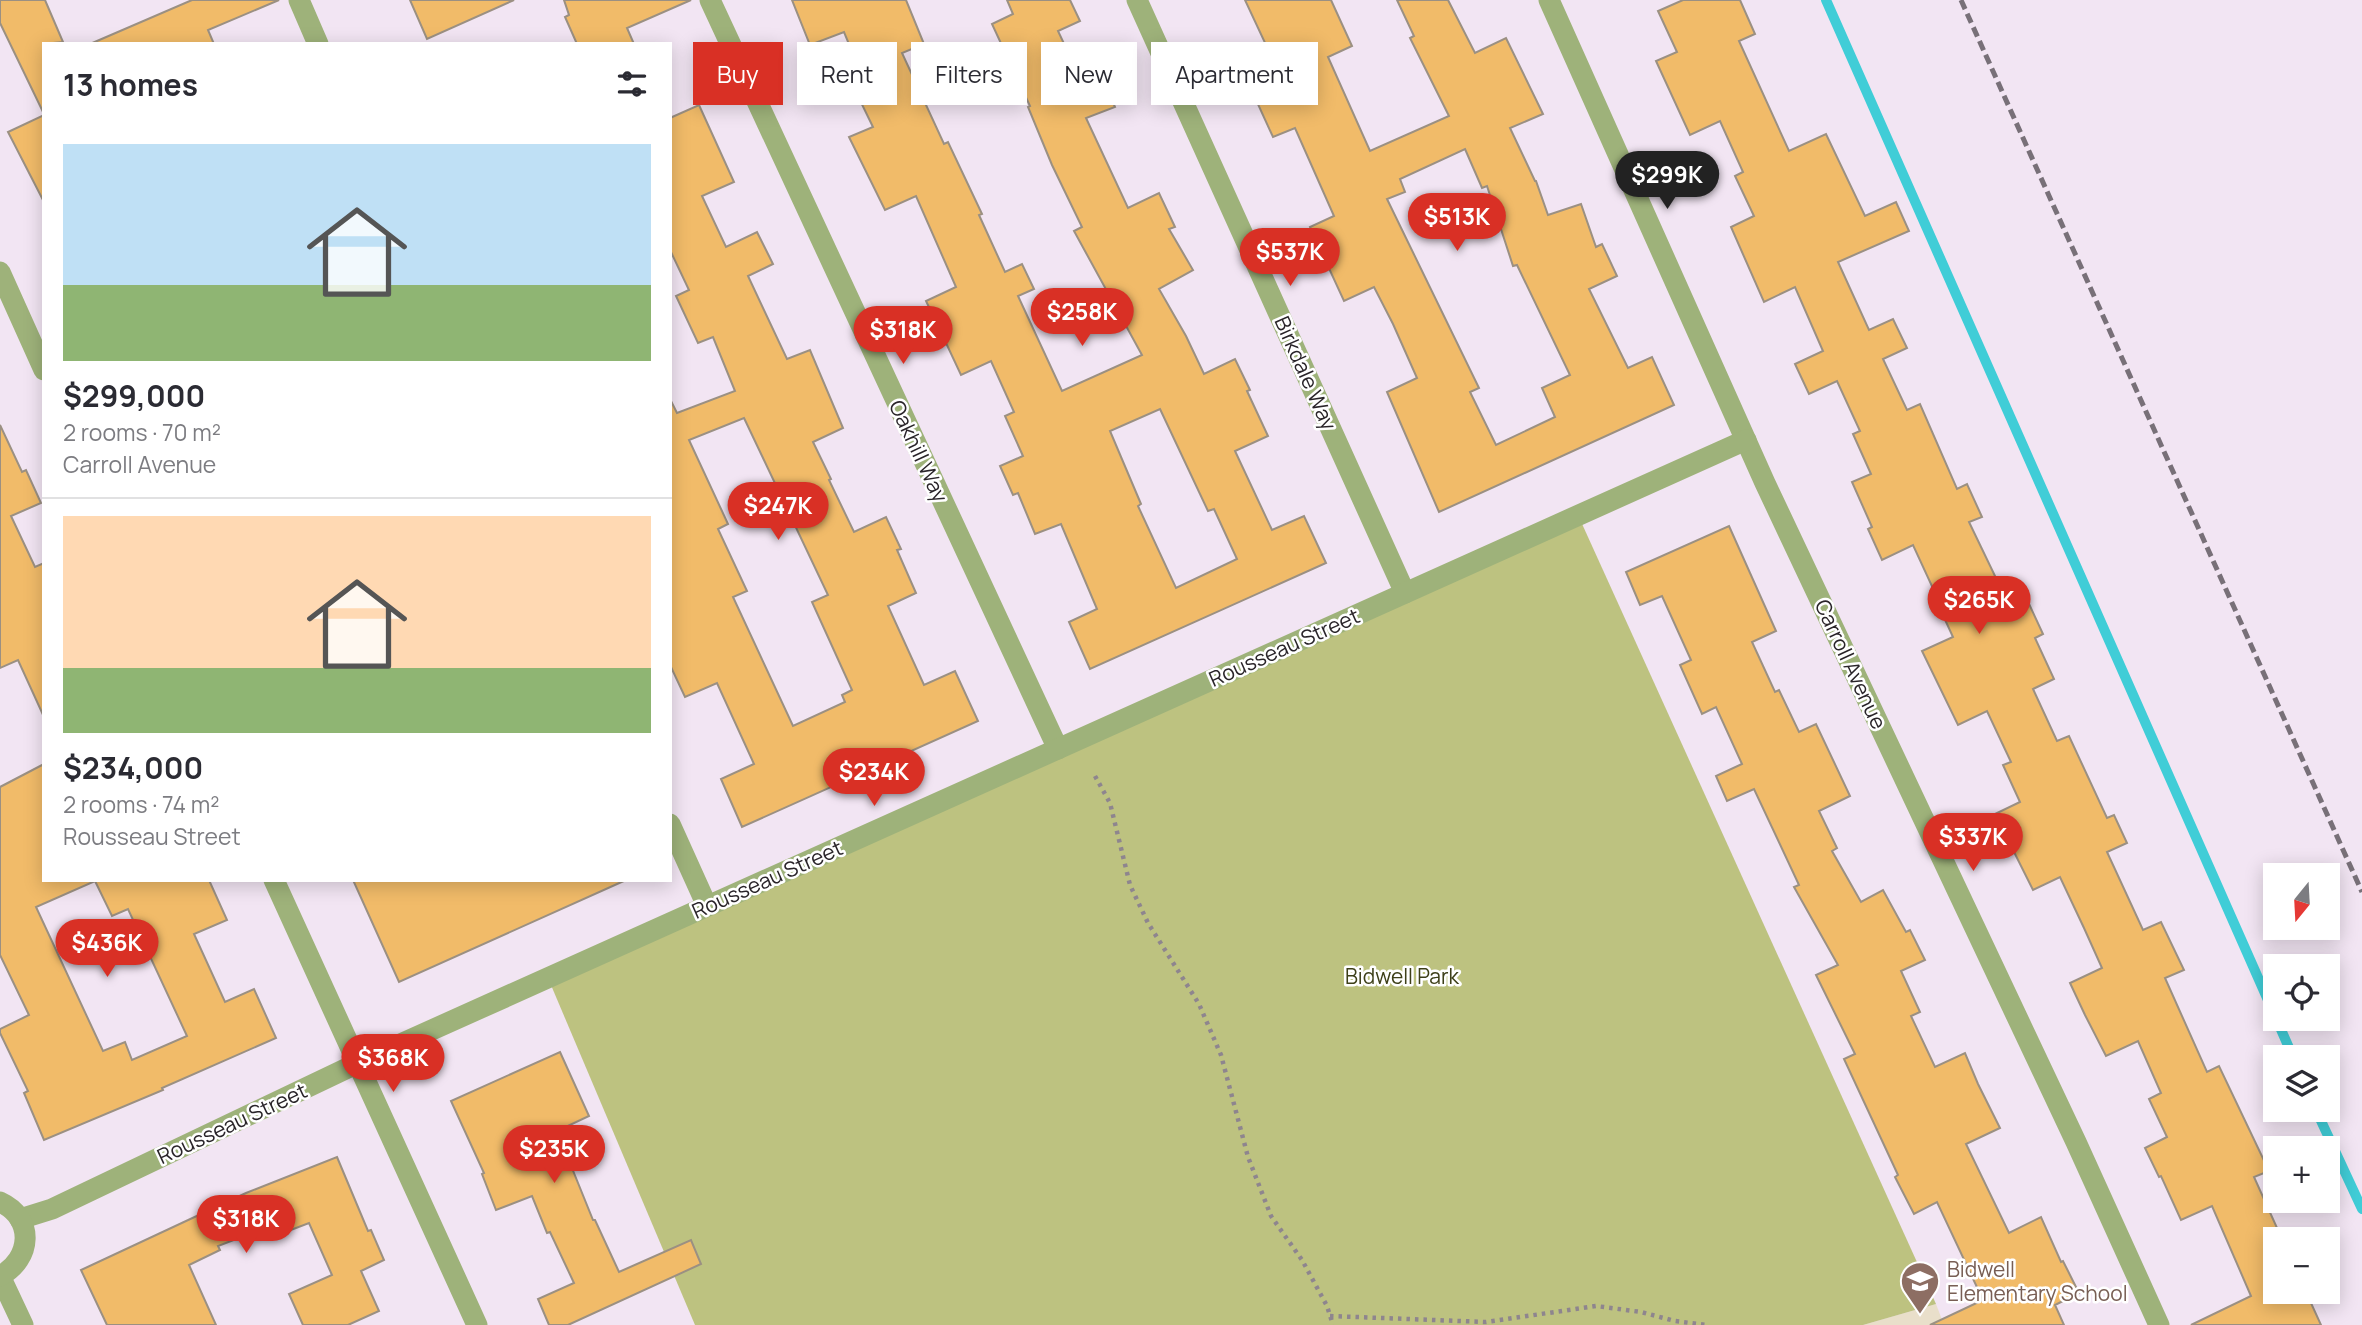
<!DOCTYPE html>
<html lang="en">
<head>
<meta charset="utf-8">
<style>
	body { margin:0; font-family:Manrope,sans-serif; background:#f2f2f3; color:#2b2b33; height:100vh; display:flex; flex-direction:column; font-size:26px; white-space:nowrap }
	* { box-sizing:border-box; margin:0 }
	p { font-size:23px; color:#7c7c81 }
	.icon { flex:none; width:38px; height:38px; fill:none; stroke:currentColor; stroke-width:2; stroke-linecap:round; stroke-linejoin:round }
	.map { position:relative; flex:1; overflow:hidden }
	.side { position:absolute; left:42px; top:42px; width:630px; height:840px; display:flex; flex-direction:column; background:#fff; border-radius:0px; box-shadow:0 4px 18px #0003 }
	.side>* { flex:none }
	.hud { position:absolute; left:693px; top:42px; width:665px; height:63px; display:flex; gap:14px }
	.needle { width:46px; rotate:198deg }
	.tools { position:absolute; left:2263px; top:863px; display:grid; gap:14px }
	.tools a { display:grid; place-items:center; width:77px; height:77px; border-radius:0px; background:#fff; box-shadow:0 4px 18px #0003; font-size:35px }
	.price { position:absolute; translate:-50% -60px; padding:0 16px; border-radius:24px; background:#d93025; color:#fff; font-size:23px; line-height:46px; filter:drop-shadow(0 2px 4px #0008) }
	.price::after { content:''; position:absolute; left:50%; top:42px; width:21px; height:16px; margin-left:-10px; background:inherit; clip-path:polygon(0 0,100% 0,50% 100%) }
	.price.on { background:#222; color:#fff }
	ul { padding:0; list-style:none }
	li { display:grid; align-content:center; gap:14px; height:371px; padding:0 21px }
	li+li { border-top:2px solid #e1e1e2 }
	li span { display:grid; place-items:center; height:217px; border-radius:0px; color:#555 }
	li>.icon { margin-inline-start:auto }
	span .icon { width:126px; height:126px; fill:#fffc; stroke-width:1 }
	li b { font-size:30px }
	h2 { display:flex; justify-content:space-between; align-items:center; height:84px; padding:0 21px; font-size:30px }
	.chip { padding:0 24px; border-radius:0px; background:#fff; box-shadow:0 4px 18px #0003; font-size:24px; line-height:63px }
	.chip.on { background:#d93025; color:#fff }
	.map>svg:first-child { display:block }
	.education { fill:#e9dfca }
	.green { fill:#bdc280 }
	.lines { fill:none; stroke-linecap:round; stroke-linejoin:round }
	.stream { stroke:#40cdd7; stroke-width:10 }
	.building { fill:#f1bb69; stroke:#9b9082; stroke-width:2; fill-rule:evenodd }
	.path { stroke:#8e858e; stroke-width:4.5; stroke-dasharray:3.5 5; stroke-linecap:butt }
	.minor { stroke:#9eb27a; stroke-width:21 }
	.tertiary { stroke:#9eb27a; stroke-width:21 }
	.rail { stroke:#787078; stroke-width:5; stroke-dasharray:10 5; stroke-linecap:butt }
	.labels { text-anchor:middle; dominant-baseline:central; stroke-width:5; stroke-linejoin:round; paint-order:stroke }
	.street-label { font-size:21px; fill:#292429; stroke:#fff }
	.park-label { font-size:21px; fill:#3d3f18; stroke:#fff }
	.education-label { font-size:21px; fill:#785e54; stroke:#fff; text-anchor:start }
</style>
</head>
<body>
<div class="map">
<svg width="2362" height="1325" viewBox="0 0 2362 1325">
	<rect width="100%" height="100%" fill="#f2e5f3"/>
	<path class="education" d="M1936 1304 1944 1325H1863Z"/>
	<path class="green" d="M1578 515 1936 1304 1863 1325H695L548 978Z"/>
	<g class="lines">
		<g class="stream">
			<path d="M1826 0 2275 1016"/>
			<path d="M2276 1018 2293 1057"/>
			<path d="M2316 1110 2362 1209"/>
		</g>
	</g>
	<g class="building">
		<path d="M0 0H45L63 42 44 44V114L0 23Z"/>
		<path d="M192 0H279L208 30 214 44H90Z"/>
		<path d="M410 0H514L427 39Z"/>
		<path d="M564 0H691L627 28 634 44H577L565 17 569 15Z"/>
		<path d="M792 0H906L924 44 902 53 944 144 948 142 982 214 979 215 1005 272 1022 264 1034 289 1018 296 1062 391 1142 355 1074 231 1082 227 1052 165 1028 107 1030 106 992 24 1013 14 1007 0H1070L1080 21 1058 31 1083 84 1102 76 1115 107 1086 118 1128 208 1159 193 1175 227 1169 229 1193 270 1159 289 1186 336 1204 374 1235 359 1250 390 1247 391 1268 436 1235 451 1272 530 1304 516 1326 563 1090 669 1069 622 1097 609 1061 524 1035 534 1018 493 1013 495 1000 466 1023 456 1005 416 1014 412 991 361 961 375 939 328 926 301 956 287 916 196 885 210 849 137 873 127 854 88 865 83 844 32 810 45ZM1160 409 1208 511 1214 509 1237 559 1176 588 1138 506 1141 504 1110 431Z"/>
		<path d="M1245 0H1331L1352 46 1328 57 1370 151 1449 116 1410 38 1414 36 1397 0H1448L1475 53 1506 38 1543 114 1510 128 1535 181H1536L1548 215 1581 204 1596 247 1602 244 1617 276 1589 289 1628 368 1652 357 1674 405 1439 512 1387 392 1417 378 1393 324 1374 287 1344 301 1310 227 1334 216 1295 128 1273 137 1252 91 1249 93 1235 63 1267 47ZM1465 149 1482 188 1487 186 1513 266 1517 265 1570 375 1542 388 1555 417 1496 445 1470 392 1479 388 1387 199 1405 192 1400 179Z"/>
		<path d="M1683 0H1740L1755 34 1739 41 1789 151 1826 134 1865 216 1896 202 1909 231 1838 262 1869 330 1893 319 1907 348 1883 359 1907 410 1920 404 1957 489 1967 484 1982 517 1969 522 2007 601 2024 593 2043 634 2035 638 2054 679 2033 689 2057 741 2069 736 2107 818 2114 815 2127 843 2107 852 2143 930 2161 922 2184 970 2165 978 2207 1072 2219 1066 2269 1171 2254 1177 2282 1239H2275V1292H2306L2321 1325H2191L2251 1296 2212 1206 2181 1220 2161 1176 2159 1177 2145 1148 2167 1137 2149 1099 2161 1093 2138 1041 2106 1056 2085 1015 2070 983 2102 968 2084 928 2060 877 2033 890 1995 814 2020 802 2003 765 2011 762 1987 711 1958 725 1922 651 1953 637 1935 598 1937 597 1913 545 1882 560 1868 529 1872 527 1852 482 1871 474 1853 434 1860 431 1837 381 1809 394 1795 364 1823 351 1795 287 1764 302 1731 227 1754 216 1735 176 1743 172 1720 121 1690 135 1656 61 1677 52 1658 11Z"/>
		<path d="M699 105 734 182 702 196 726 247 757 232 773 264 748 276 787 359 810 350 843 428 813 442 831 479 829 480 854 532 886 517 901 549 897 550 916 593 888 606 924 685 955 671 978 721 742 827 721 779 754 764 717 683 685 697 670 665V399L677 413 735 391 713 337 698 343 676 296 689 290 670 250V118ZM744 418 828 595 812 602 852 690 842 695 845 702 793 726 733 597 747 591 718 529 728 524 689 440Z"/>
		<path d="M44 115V202L8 132Z"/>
		<path d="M0 425 22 472 26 470 41 503 11 516 35 567 44 563V717L18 660 0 668Z"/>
		<path d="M1729 526 1776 631 1752 642 1775 692 1779 690 1799 732 1816 724 1850 796 1819 811 1837 848 1832 851 1861 902 1883 890 1906 932 1910 930 1925 960 1901 971 1920 1012 1911 1016 1935 1067 1965 1053 1978 1084 2000 1128 1966 1144 2009 1233 2041 1217 2061 1262 2063 1261 2079 1293 2055 1305 2064 1325H1930L1983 1300 1937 1202 1914 1214 1895 1177 1898 1175 1844 1059 1855 1054 1816 975 1838 965 1794 887 1799 885 1754 789 1727 801 1716 776 1742 764 1716 707 1702 714 1680 665 1691 660 1662 596 1640 605 1626 572Z"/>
		<path d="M44 764V880H209L227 920 194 934 225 1002 254 989 276 1038 162 1088 163 1090 44 1140 24 1093 28 1091 0 1033V1029L29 1015 0 955V787ZM95 881 112 916 128 909 187 1036 132 1060 125 1042 103 1051 36 907Z"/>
		<path d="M353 880H626L399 982Z"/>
		<path d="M560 1052 589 1116 557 1131 593 1220H595L619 1272 691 1240 701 1264 568 1325H549L538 1299 574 1283 550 1232 547 1233 532 1196 496 1210 482 1174 484 1173 451 1101Z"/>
		<path d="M337 1157 368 1231 371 1230 384 1260 361 1271 379 1311 348 1325H303L289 1294 332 1275 309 1223 283 1233 278 1223 218 1246 220 1250 189 1265 216 1325H107L81 1270 246 1193Z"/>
	</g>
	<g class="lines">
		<g class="path">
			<path d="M1095 776 1110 803 1130 885 1148 923 1199 1004 1221 1055 1248 1157 1271 1216 1302 1260 1327 1306 1333 1325"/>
			<path d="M1330 1316 1486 1322 1596 1306 1641 1312 1675 1321 1706 1325"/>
		</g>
		<g class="minor">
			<path d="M299 0 318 44"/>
			<path d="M710 0 1058 749"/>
			<path d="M1137 0 1405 593"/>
			<path d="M1549 0 1765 483 2076 1142 2159 1325"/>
			<path d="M0 272 44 370"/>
			<path d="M670 824 707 906"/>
			<path d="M274 880 477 1325"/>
			<path d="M20 1219 52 1209 356 1064 1746 440"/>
			<path d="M0 1276 23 1325"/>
		</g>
		<path class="tertiary" d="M0 1202C35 1218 32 1259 0 1276"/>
		<path class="rail" d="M1961 0 2362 892"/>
	</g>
	<defs>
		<g id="school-pin" transform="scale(2.0125)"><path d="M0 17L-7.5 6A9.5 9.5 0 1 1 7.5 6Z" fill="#8d6e63" stroke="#fff"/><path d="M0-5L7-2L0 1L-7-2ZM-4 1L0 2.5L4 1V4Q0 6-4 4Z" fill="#fff"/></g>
	</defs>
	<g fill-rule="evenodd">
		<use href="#school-pin" x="1920" y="1281"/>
	</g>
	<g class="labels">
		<g class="street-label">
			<text transform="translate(1306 373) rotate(66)">Birkdale Way</text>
			<text transform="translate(919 451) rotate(65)">Oakhill Way</text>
			<text transform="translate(1284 647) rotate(-24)">Rousseau Street</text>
			<text transform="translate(1851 664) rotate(65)">Carroll Avenue</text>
			<text transform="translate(767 879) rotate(-24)">Rousseau Street</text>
			<text transform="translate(232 1123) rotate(-25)">Rousseau Street</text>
		</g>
		<g class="park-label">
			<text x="1402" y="976">Bidwell Park</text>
		</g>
		<g class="education-label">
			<text x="1947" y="1269">Bidwell<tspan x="1947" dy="24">Elementary School</tspan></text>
		</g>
	</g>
</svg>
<div class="tools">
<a><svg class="needle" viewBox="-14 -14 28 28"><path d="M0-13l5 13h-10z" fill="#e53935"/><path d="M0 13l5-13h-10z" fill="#7c7c81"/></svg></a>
<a><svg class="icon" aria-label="locate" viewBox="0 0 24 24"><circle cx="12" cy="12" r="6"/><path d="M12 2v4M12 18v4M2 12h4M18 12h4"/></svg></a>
<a><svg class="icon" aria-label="layers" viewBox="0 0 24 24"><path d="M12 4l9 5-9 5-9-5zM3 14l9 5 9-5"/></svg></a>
<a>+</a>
<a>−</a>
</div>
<b class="price on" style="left:1667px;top:211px">$299K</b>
<b class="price" style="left:1457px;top:253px">$513K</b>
<b class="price" style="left:1290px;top:288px">$537K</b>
<b class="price" style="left:1082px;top:348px">$258K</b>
<b class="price" style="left:903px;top:366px">$318K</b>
<b class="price" style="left:778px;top:542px">$247K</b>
<b class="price" style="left:1979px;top:636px">$265K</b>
<b class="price" style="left:874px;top:808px">$234K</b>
<b class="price" style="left:1973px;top:873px">$337K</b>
<b class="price" style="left:107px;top:979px">$436K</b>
<b class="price" style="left:393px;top:1094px">$368K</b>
<b class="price" style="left:554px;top:1185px">$235K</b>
<b class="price" style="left:246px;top:1255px">$318K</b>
<div class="hud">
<a class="chip on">Buy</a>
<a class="chip">Rent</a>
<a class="chip">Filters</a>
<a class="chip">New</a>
<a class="chip">Apartment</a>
</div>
<section class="side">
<h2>13 homes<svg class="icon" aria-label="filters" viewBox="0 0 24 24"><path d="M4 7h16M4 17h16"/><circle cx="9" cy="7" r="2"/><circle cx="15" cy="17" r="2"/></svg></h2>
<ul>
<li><span style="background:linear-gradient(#bfe0f5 65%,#8fb573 0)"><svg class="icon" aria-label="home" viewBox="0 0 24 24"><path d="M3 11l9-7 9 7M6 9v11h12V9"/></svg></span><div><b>$299,000</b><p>2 rooms · 70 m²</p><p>Carroll Avenue</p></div></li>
<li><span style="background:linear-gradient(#ffd9b3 70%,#8fb573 0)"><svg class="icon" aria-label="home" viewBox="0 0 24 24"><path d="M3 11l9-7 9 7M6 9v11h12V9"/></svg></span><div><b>$234,000</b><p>2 rooms · 74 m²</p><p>Rousseau Street</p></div></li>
</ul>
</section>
</div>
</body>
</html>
